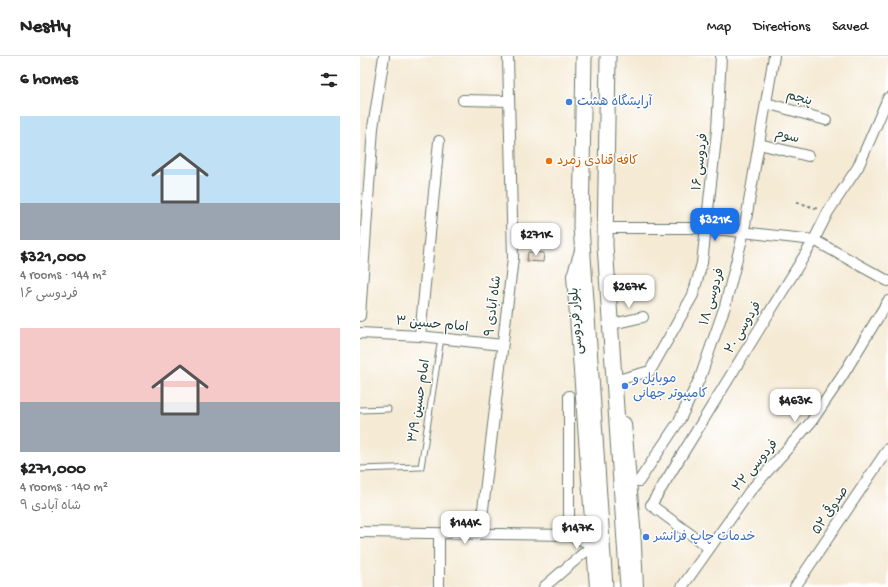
<!DOCTYPE html>
<html lang="en">
<head>
<meta charset="utf-8">
<style>
	body { margin:0; font-family:"Gochi Hand","Playpen Sans Arabic",sans-serif; background:#f2f2f2; color:#222; height:100vh; display:flex; flex-direction:column; font-size:15px; white-space:nowrap }
	* { box-sizing:border-box; margin:0 }
	p { font-size:13px; color:#767676 }
	.icon { flex:none; width:22px; height:22px; fill:none; stroke:currentColor; stroke-width:2; stroke-linecap:round; stroke-linejoin:round }
	.map { position:relative; flex:1; overflow:hidden }
	.side { display:flex; flex-direction:column; background:#fff; width:360px }
	.side>* { flex:none }
	.price { position:absolute; translate:-50% -34px; padding:0 9px; border-radius:8px; background:#fff; color:#222; font-size:13px; line-height:26px; filter:drop-shadow(0 1px 2px #0008) }
	.price::after { content:''; position:absolute; left:50%; top:24px; width:12px; height:9px; margin-left:-6px; background:inherit; clip-path:polygon(0 0,100% 0,50% 100%) }
	.price.on { background:#1a73e8; color:#fff }
	ul { padding:0; list-style:none }
	li { display:grid; align-content:center; gap:8px; height:212px; padding:0 20px }
	li span { display:grid; place-items:center; height:124px; border-radius:0px; color:#555 }
	li>.icon { margin-inline-start:auto }
	span .icon { width:72px; height:72px; fill:#fffc; stroke-width:1 }
	li b { font-size:17px }
	h2 { display:flex; justify-content:space-between; align-items:center; height:48px; padding:0 20px; font-size:17px }
	header { display:flex; align-items:center; gap:24px; box-sizing:border-box; height:56px; padding:0 20px; background:#fff; border-bottom:1px solid #e0e0e0 }
	header strong { font-size:19px }
	nav { display:flex; gap:22px; margin-inline-start:auto; font-size:14px }
	main { display:flex; flex:1; min-height:0 }
	.map>svg:first-child { display:block }
	.building { fill:#d4b38c }
	.lines { fill:none; stroke-linecap:round; stroke-linejoin:round }
	.service-casing { stroke:#6a7a6c; stroke-width:7 }
	.minor-casing { stroke:#6a7a6c; stroke-width:12 }
	.secondary-casing { stroke:#6a7a6c; stroke-width:16 }
	.primary-casing { stroke:#6a7a6c; stroke-width:17 }
	.path { stroke:#6a7a6c; stroke-width:2; stroke-dasharray:3 3; stroke-linecap:butt }
	.service { stroke:#fff; stroke-width:5 }
	.minor { stroke:#fff; stroke-width:10 }
	.secondary { stroke:#fff; stroke-width:14 }
	.primary { stroke:#fff; stroke-width:15 }
	.shop-dot { fill:#3f7fe0; stroke:#fff; stroke-width:1.5 }
	.food-dot { fill:#e8710a; stroke:#fff; stroke-width:1.5 }
	.labels { text-anchor:middle; dominant-baseline:central; stroke-width:3; stroke-linejoin:round; paint-order:stroke }
	.street-label { font-size:13px; fill:#1f3d34; stroke:#fff }
	.shop-label { font-size:13px; fill:#366cbe; stroke:#fff; text-anchor:start }
	.food-label { font-size:13px; fill:#c56008; stroke:#fff; text-anchor:start }
</style>
</head>
<body>
<header>
<strong>Nestly</strong>
<nav><a>Map</a><a>Directions</a><a>Saved</a></nav>
</header>
<main>
<section class="side">
<h2>6 homes<svg class="icon" aria-label="filters" viewBox="0 0 24 24"><path d="M4 7h16M4 17h16"/><circle cx="9" cy="7" r="2"/><circle cx="15" cy="17" r="2"/></svg></h2>
<ul>
<li><span style="background:linear-gradient(#bfe0f5 70%,#9aa5b1 0)"><svg class="icon" aria-label="home" viewBox="0 0 24 24"><path d="M3 11l9-7 9 7M6 9v11h12V9"/></svg></span><div><b>$321,000</b><p>4 rooms · 144 m²</p><p>فردوسی ۱۶</p></div></li>
<li><span style="background:linear-gradient(#f6c9c9 60%,#9aa5b1 0)"><svg class="icon" aria-label="home" viewBox="0 0 24 24"><path d="M3 11l9-7 9 7M6 9v11h12V9"/></svg></span><div><b>$271,000</b><p>4 rooms · 140 m²</p><p>شاه آبادی ۹</p></div></li>
</ul>
</section>
<div class="map">
<svg width="528" height="531" viewBox="0 0 528 531">
	<rect width="100%" height="100%" fill="#fff"/>
	<filter id="ink" filterUnits="userSpaceOnUse"><feTurbulence type="fractalNoise" baseFrequency=".025" numOctaves="2"/><feDisplacementMap in="SourceGraphic" scale="8" xChannelSelector="R" yChannelSelector="G"/><feConvolveMatrix kernelMatrix="1 2 1 2 8 2 1 2 1" color-interpolation-filters="sRGB"/></filter>
	<filter id="wash" filterUnits="userSpaceOnUse"><feTurbulence type="fractalNoise" baseFrequency=".012" numOctaves="4" result="noise"/><feDisplacementMap in="SourceGraphic" scale="16" xChannelSelector="R" yChannelSelector="G"/><feGaussianBlur stdDeviation="0.9" result="paint"/><feColorMatrix in="noise" values="0 0 0 0 0 0 0 0 0 0 0 0 0 0 0 0 0 1.4 0 .05"/><feComposite in="paint" operator="in"/></filter>
	<g filter="url(#wash)">
		<rect width="100%" height="100%" fill="#f5ead4"/>
		<g id="blocks">
			<path class="building" d="M168 196 184 197 183 206 167 205Z"/>
		</g>
	</g>
	<g filter="url(#ink)">
		<use href="#blocks" fill-opacity="0" stroke="#6a7a6c" stroke-width="1"/>
		<g class="lines">
			<g class="service-casing">
				<g id="service">
					<path d="M0 354 28 353"/>
					<path d="M0 413 61 411 81 282"/>
				</g>
			</g>
			<g class="minor-casing">
				<g id="minor">
					<path d="M103 44 149 45"/>
					<path d="M406 47 466 64"/>
					<path d="M399 88 448 100"/>
					<path d="M244 172H346L454 184 528 225"/>
					<path d="M0 260 13 72 24 0"/>
					<path d="M257 267 283 261"/>
					<path d="M0 277 60 280 142 289"/>
					<path d="M60 280 79 85"/>
					<path d="M261 323 290 315 333 239 342 207 357 74 361 0"/>
					<path d="M209 340V479"/>
					<path d="M279 425 319 365 340 322 365 250 384 175 414 0"/>
					<path d="M0 476 209 479 233 489 184 531"/>
					<path d="M120 478 153 202 148 0"/>
					<path d="M349 492 291 449 454 184 468 156 498 111 528 42"/>
					<path d="M79 531V478"/>
					<path d="M322 531 390 435 451 366 481 322 528 245"/>
					<path d="M435 531 528 393"/>
				</g>
			</g>
			<g class="secondary-casing">
				<g id="secondary">
					<path d="M222 195 214 220 237 531"/>
					<path d="M264 368 273 470 276 531"/>
				</g>
			</g>
			<g class="primary-casing">
				<g id="primary">
					<path d="M224 0 221 170 245 531"/>
					<path d="M248 0 245 189 268 531"/>
				</g>
			</g>
			<path class="path" d="M437 146 458 153"/>
			<use href="#service" class="service"/>
			<use href="#minor" class="minor"/>
			<use href="#secondary" class="secondary"/>
			<use href="#primary" class="primary"/>
		</g>
	</g>
	<g class="shop-dot">
		<circle cx="209" cy="46" r="4"/>
		<circle cx="265" cy="330" r="4"/>
		<circle cx="286" cy="481" r="4"/>
	</g>
	<circle class="food-dot" cx="189" cy="105" r="4"/>
	<g class="labels">
		<g class="street-label">
			<text transform="translate(439 43) rotate(16)">پنجم</text>
			<text transform="translate(427 81) rotate(14)">سوم</text>
			<text transform="translate(341 106) rotate(-83)">فردوسی ۱۶</text>
			<text transform="translate(353 241) rotate(-74)">فردوسی ۱۸</text>
			<text transform="translate(134 250) rotate(-83)">شاه آبادی ۹</text>
			<text transform="translate(217 265) rotate(-94)">بلوار فردوسی</text>
			<text transform="translate(72 269) rotate(5)">امام حسین ۳</text>
			<text transform="translate(384 272) rotate(-59)">فردوسی ۲۰</text>
			<text transform="translate(60 345) rotate(-81)">امام حسین ۳/۹</text>
			<text transform="translate(396 410) rotate(-50)">فردوسی ۲۲</text>
			<text transform="translate(471 455) rotate(-56)">صدوقی ۵۲</text>
		</g>
		<g class="shop-label">
			<text x="217" y="46">آرایشگاه هشت</text>
			<text x="273" y="323">موبایل و<tspan x="273" dy="15">کامپیوتر جهانی</tspan></text>
			<text x="294" y="481">خدمات چاپ فرانشر</text>
		</g>
		<g class="food-label">
			<text x="197" y="105">کافه قنادی زمرد</text>
		</g>
	</g>
</svg>
<b class="price on" style="left:355px;top:186px">$321K</b>
<b class="price" style="left:176px;top:201px">$271K</b>
<b class="price" style="left:269px;top:253px">$267K</b>
<b class="price" style="left:435px;top:367px">$463K</b>
<b class="price" style="left:105px;top:489px">$144K</b>
<b class="price" style="left:217px;top:494px">$147K</b>
</div>
</main>
</body>
</html>
